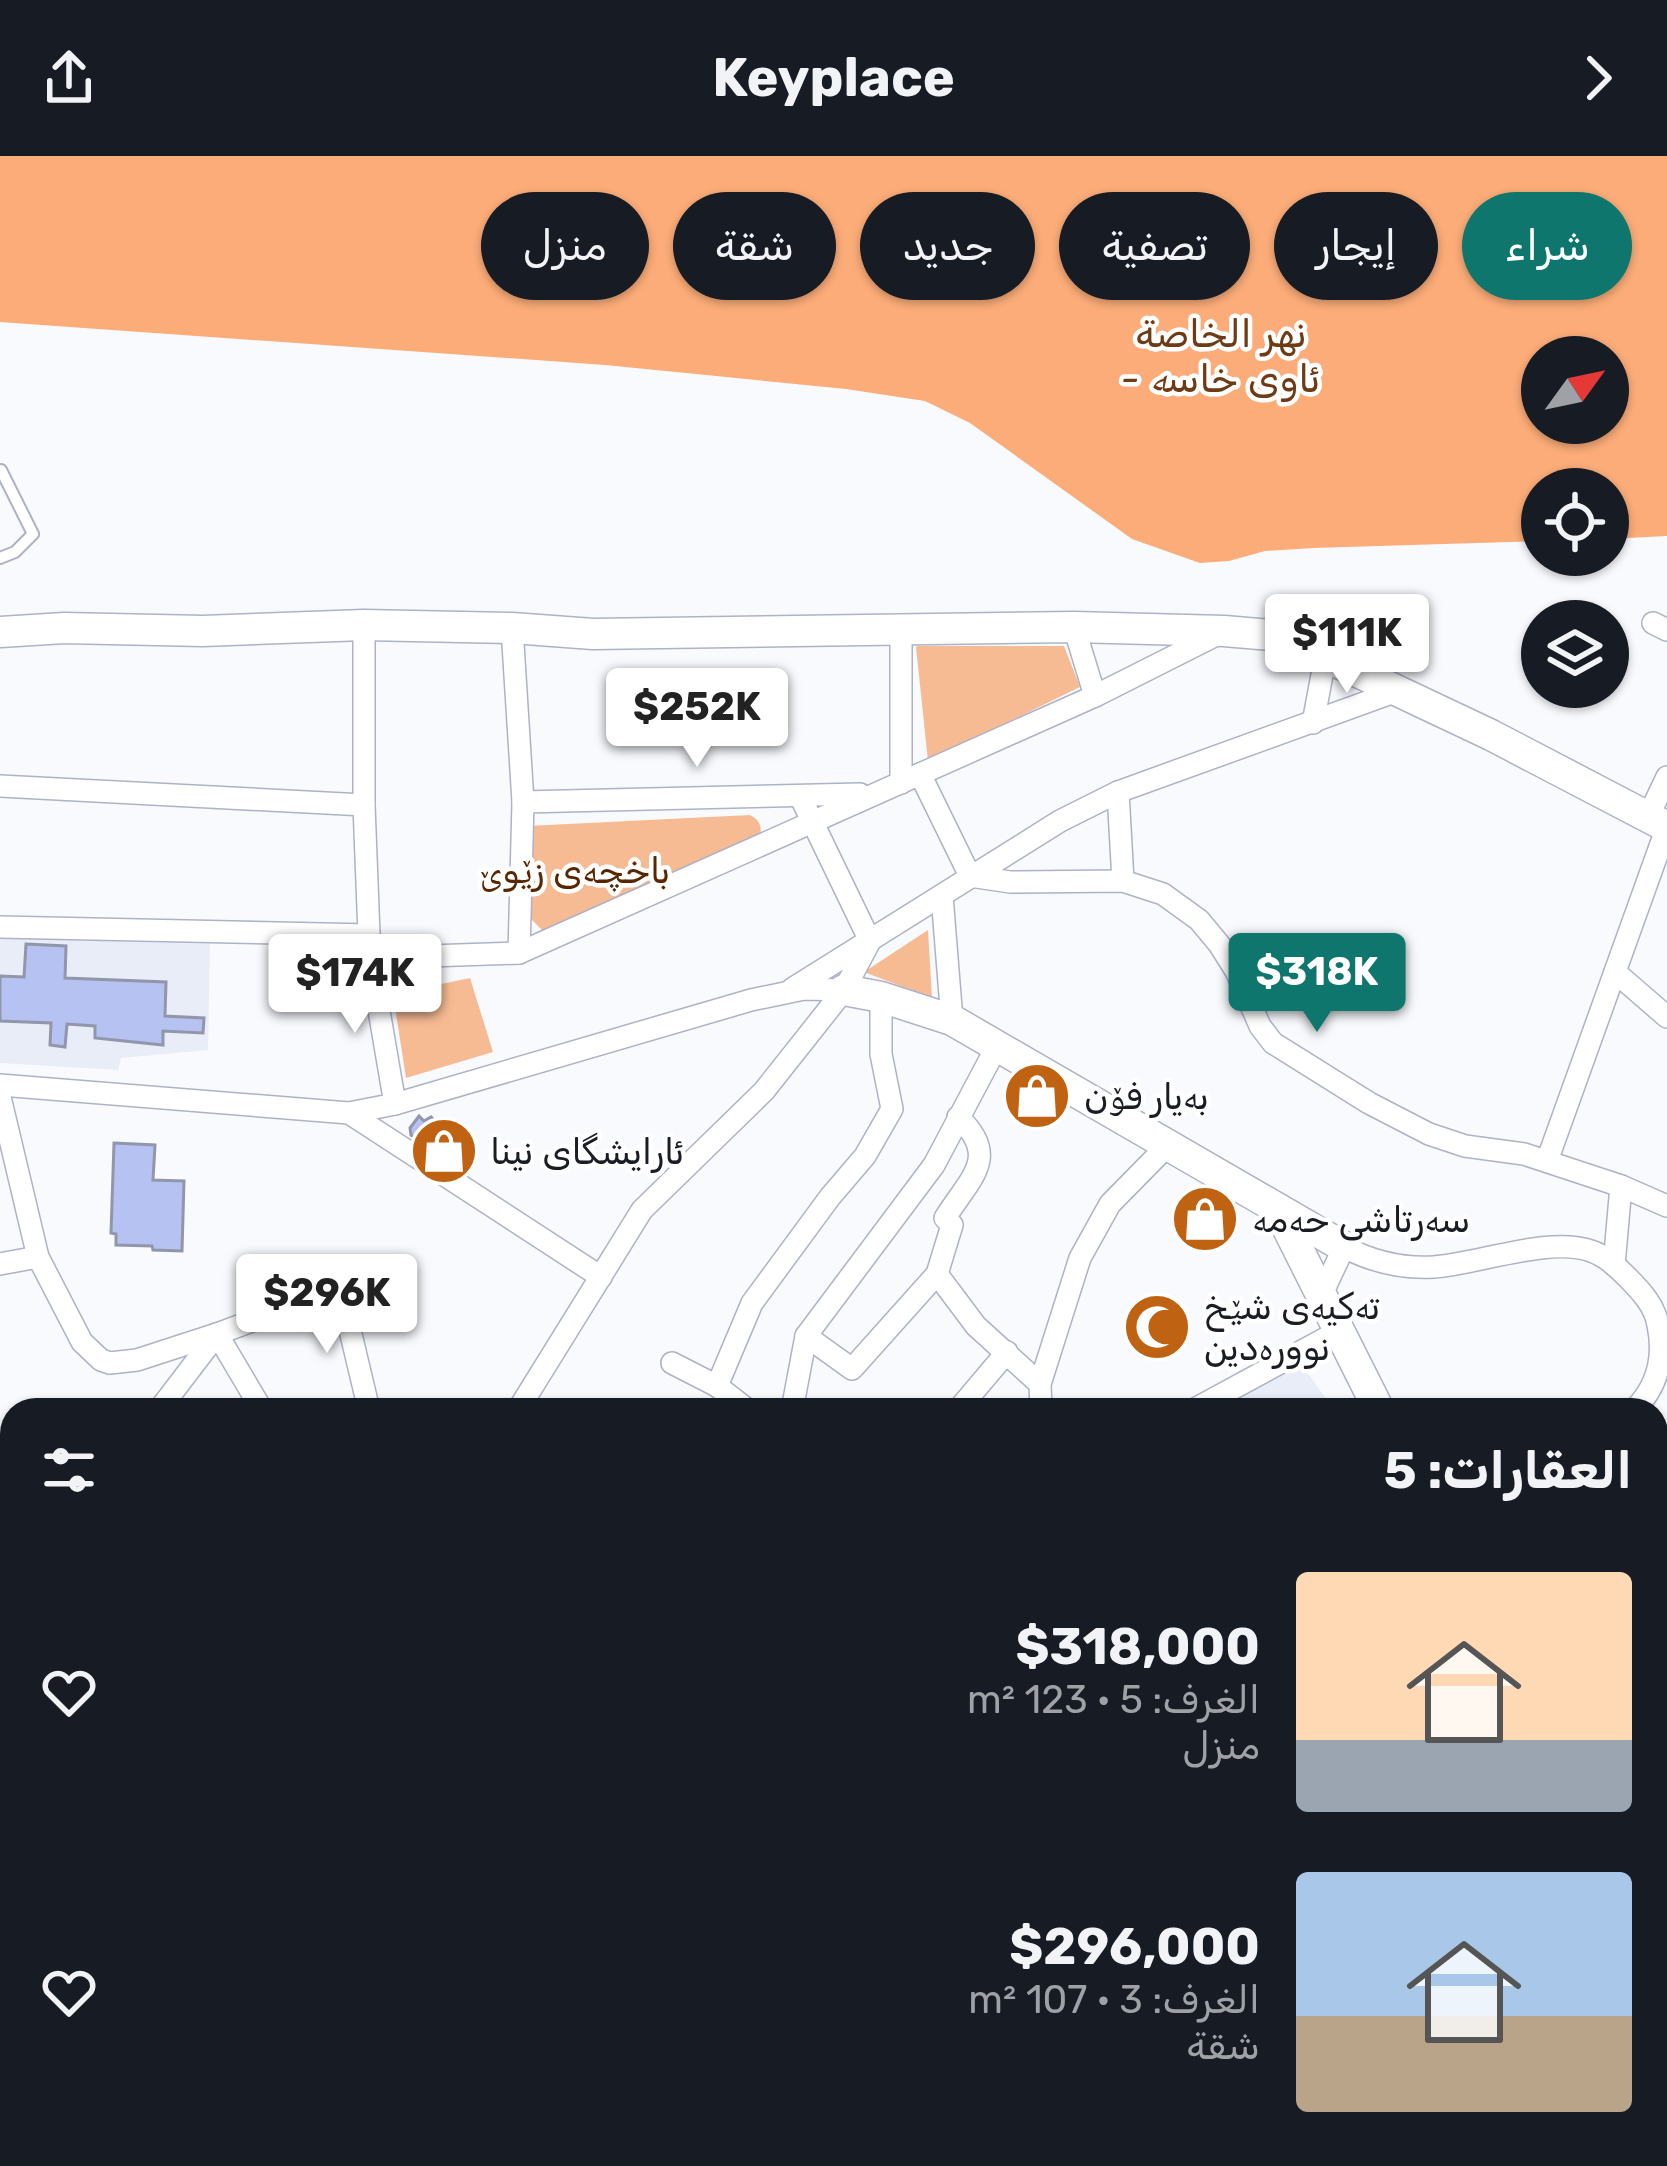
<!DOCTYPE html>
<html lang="ar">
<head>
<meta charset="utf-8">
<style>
	body { margin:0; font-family:Rubik,"Noto Naskh Arabic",sans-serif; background:#242831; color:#f1f3f6; direction:rtl; height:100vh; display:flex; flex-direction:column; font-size:45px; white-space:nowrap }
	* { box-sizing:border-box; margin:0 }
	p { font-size:39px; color:#9ea1a6 }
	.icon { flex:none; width:66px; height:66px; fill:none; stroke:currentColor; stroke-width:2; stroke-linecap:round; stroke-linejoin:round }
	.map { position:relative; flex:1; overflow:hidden; direction:ltr }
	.drawer { position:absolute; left:0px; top:1242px; width:1668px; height:768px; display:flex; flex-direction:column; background:#171b24; border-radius:36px 36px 0 0; box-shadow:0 3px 9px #0004; direction:rtl }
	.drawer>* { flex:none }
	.top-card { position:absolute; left:36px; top:36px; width:1596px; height:108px; direction:rtl; display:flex; gap:24px }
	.needle { width:78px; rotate:57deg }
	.buttons { position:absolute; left:1521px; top:180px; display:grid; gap:24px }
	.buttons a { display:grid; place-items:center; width:108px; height:108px; border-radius:50%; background:#171b24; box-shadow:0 3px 9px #0004; font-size:60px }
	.price { position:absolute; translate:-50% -102px; padding:0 27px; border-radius:12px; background:#fff; color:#222; font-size:39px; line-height:78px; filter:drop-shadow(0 3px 6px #0008) }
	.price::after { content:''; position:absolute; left:50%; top:72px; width:36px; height:27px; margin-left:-18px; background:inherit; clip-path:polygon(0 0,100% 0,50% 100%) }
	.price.on { background:#0f766e; color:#fff }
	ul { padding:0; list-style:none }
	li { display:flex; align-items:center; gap:36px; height:300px; padding:0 36px }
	li span { display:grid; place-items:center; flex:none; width:336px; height:240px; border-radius:12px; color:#555 }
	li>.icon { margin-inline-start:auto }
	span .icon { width:144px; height:144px; fill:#fffc; stroke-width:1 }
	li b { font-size:51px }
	h2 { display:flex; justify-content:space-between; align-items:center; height:144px; padding:0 36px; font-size:51px }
	.chip { padding:0 42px; border-radius:54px; background:#171b24; box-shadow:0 3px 9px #0004; font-size:42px; line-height:108px }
	.chip.on { background:#0f766e; color:#fff }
	header { display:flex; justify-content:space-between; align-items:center; height:156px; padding:0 36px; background:#171b24; font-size:54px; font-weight:700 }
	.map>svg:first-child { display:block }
	.built { fill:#e9edf8 }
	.green { fill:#f7bb94 }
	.water { fill:#fbac78; fill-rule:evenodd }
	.building { fill:#b6c2f2; stroke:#9196aa; stroke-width:3 }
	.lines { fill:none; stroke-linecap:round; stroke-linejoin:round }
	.lane-casing { stroke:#adb2c7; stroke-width:14 }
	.street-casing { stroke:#adb2c7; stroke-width:24 }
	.secondary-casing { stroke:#adb2c7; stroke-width:33 }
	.lane { stroke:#fff; stroke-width:10 }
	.street { stroke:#fff; stroke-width:21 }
	.secondary { stroke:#fff; stroke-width:30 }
	.labels { text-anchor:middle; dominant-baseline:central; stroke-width:9; stroke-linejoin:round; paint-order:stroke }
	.park-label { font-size:36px; fill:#582700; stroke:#fff }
	.poi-label { font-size:36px; fill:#1b1d25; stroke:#fff; text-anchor:start }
	.water-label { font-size:39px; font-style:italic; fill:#6e3b15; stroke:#fff }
</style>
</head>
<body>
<header><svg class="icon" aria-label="forward" viewBox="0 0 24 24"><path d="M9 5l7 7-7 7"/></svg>Keyplace<svg class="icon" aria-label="share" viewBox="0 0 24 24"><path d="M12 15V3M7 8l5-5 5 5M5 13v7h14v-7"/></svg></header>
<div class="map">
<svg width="1667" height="2010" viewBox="0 0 1667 2010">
	<rect width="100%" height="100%" fill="#f9fafe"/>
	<g class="built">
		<path d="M0 782 210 788 208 894 121 902 118 914 0 907Z"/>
		<path d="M1300 1206 1334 1254H1211Z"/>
	</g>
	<g class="green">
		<path d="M918 490H1064L1080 531 928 605 916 491Z"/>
		<path d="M750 659C760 664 763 672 759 682L544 776 532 764 529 757 527 670Z"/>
		<path d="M928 774 932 842 864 816Z"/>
		<path d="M470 822 493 896 406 922 393 838Z"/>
		<path d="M1656 1312 1667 1324V1559L1657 1552 1661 1529 1656 1501Z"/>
		<path d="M1656 1935 1667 1940V2001L1655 2010H834L839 1998H1656Z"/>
	</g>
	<path class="water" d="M0 0H1667V380L1608 383V333H1542V385L1313 392 1265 395 1229 405 1200 407 1132 383 970 267 925 245 846 233 605 209 0 166ZM1542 201H1608V267H1542Z"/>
	<g class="building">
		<path d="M26 788 66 790 65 822 166 826 165 860 204 862 203 877 163 875V889L95 882V870L67 868 65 891 50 889 51 867 0 865V820L24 821Z"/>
		<path d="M419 960 424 965 431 961 471 1005 465 1014 411 979 410 972Z"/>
		<path d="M114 987 155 989 153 1024 184 1025 182 1095 153 1094 152 1090 116 1089V1078L111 1077Z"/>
	</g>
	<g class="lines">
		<g class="lane-casing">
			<path id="lane" d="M0 402 15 396 33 378 1 314"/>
		</g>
		<g class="street-casing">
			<g id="street">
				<path d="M1653 467 1667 474"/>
				<path d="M1074 471 1095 540"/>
				<path d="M512 472 523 646 519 797"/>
				<path d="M1313 567 1325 503"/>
				<path d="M920 618 970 720 1010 726 1123 725 1163 738 1199 764 1219 788 1236 815 1260 870 1273 887 1369 947 1429 978 1465 990 1524 998 1621 1030 1667 1050"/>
				<path d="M901 627V472"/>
				<path d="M0 630 364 649V469"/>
				<path d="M1118 636 1123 725"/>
				<path d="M523 646 860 638"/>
				<path d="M364 649 369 779"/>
				<path d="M1648 661 1667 621"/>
				<path d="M942 740 952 864"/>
				<path d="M0 771 369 779 370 802 519 797 1095 540 1216 479"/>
				<path d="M370 802 395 948"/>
				<path d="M1615 816 1667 861"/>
				<path d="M792 833 1060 665 1118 636 1397 535"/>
				<path d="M0 929 349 957 395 948 751 844 804 833 844 834 870 785 800 640"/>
				<path d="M0 941 38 1101 82 1186 101 1204 110 1207 137 1204 217 1178 397 1111"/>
				<path d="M349 957 601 1121"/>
				<path d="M958 961C1001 1001 970 1022 945 1062L952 1069 937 1118 852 1213 806 1180 934 1009 997 890"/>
				<path d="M1547 1005 1667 671"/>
				<path d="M0 1108 38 1101"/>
				<path d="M1614 1109 1621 1030"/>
				<path d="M937 1118 976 1170 1040 1228"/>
				<path d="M340 1132 369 1254"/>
				<path d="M1321 1140 1344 1091C1373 1106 1401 1113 1434 1111 1478 1108 1550 1080 1591 1095 1606 1100 1617 1111 1628 1122 1641 1135 1655 1150 1658 1169 1665 1202 1658 1230 1634 1254"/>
				<path d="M672 1207 717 1230"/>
				<path d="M159 1254 217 1178 262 1254"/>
				<path d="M518 1254 642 1054 764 935 844 834"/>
				<path d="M748 1254 717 1230 752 1147 830 1041 865 1000 892 953 881 898V841"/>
				<path d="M792 1254 806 1180"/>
				<path d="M958 1254 1007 1196"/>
				<path d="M1041 1254 1040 1228 1080 1102 1110 1048 1167 990"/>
				<path d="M1193 1254 1339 1175"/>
				<path d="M0 1449 12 1444"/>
				<path d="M0 1670 12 1666"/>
				<path d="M1656 1909 1667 1914"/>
				<path d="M1656 1968 1667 1969"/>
				<path d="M475 1998 477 2010"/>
				<path d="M95 2010 97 1998"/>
				<path d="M200 2010 202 1998"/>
				<path d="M293 2010 297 1998"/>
				<path d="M638 2010 642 1998"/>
				<path d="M740 2010 744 1998"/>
				<path d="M893 2010 905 1998"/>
				<path d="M1358 2010 1414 1998"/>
			</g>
		</g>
		<g class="secondary-casing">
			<g id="secondary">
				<path d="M0 476 64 472 203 475 364 469 512 472 593 478 1074 471 1224 475 1271 479 1309 493 1491 579 1667 671"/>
				<path d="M844 834 881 841 952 864 1344 1091"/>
				<path d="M1278 1053 1379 1254"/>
				<path d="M1656 1601 1667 1616"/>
			</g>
		</g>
		<use href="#lane" class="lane"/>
		<use href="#street" class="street"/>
		<use href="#secondary" class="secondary"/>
	</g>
	<defs>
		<g id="shop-disc" transform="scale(3.45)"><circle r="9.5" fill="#bf6312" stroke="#fff"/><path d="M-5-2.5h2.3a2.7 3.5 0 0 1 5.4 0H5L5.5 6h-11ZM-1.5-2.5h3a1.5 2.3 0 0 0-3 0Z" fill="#fff"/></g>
		<g id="mosque-disc" transform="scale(3.45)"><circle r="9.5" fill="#bf6312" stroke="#fff"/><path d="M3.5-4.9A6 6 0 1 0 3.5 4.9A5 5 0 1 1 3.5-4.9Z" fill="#fff"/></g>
	</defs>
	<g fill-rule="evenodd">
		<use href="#shop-disc" x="1037" y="940"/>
		<use href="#shop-disc" x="444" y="995"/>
		<use href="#shop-disc" x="1205" y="1063"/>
		<use href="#mosque-disc" x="1157" y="1171"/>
	</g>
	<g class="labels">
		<g class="park-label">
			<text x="575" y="714">باخچەی زێوێ</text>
		</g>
		<g class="poi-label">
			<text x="1084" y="940">بەیار فۆن</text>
			<text x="490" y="995">ئارایشگای نینا</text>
			<text x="1252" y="1063">سەرتاشی حەمە</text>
			<text x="1204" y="1150">تەکیەی شێخ<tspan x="1204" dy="41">نوورەدین</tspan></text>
		</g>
		<g class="water-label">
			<text x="1221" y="178">نهر الخاصة<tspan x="1221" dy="45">- ئاوی خاسە</tspan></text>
		</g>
	</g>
</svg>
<div class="buttons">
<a><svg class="needle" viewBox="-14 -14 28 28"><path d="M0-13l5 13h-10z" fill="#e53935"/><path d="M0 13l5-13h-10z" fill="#9ea1a6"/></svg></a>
<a><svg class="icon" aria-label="locate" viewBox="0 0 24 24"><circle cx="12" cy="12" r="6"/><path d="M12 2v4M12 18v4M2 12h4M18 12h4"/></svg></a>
<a><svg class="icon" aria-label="layers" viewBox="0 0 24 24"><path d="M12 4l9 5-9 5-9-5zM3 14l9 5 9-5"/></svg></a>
</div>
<b class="price" style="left:1347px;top:540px">$111K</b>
<b class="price" style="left:697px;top:614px">$252K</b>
<b class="price on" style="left:1317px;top:879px">$318K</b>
<b class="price" style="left:355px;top:880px">$174K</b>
<b class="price" style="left:327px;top:1200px">$296K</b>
<div class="top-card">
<a class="chip on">شراء</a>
<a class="chip">إيجار</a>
<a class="chip">تصفية</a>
<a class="chip">جديد</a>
<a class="chip">شقة</a>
<a class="chip">منزل</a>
</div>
<section class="drawer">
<h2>العقارات: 5<svg class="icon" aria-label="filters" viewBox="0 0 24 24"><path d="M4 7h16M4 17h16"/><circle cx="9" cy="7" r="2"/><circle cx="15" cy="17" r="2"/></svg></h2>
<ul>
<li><span style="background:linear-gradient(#ffd9b3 70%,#9aa5b1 0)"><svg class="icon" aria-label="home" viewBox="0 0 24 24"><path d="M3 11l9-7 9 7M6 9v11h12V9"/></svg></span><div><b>$318,000</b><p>الغرف: 5 · 123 m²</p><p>منزل</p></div><svg class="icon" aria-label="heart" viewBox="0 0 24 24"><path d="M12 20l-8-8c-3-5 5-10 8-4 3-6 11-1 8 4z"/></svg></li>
<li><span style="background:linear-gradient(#a9c7e8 60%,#b9a48a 0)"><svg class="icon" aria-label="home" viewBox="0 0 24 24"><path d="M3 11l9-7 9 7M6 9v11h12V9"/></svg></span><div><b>$296,000</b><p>الغرف: 3 · 107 m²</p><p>شقة</p></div><svg class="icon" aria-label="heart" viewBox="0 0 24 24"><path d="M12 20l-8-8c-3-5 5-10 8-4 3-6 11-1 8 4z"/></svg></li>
</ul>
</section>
</div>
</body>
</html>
